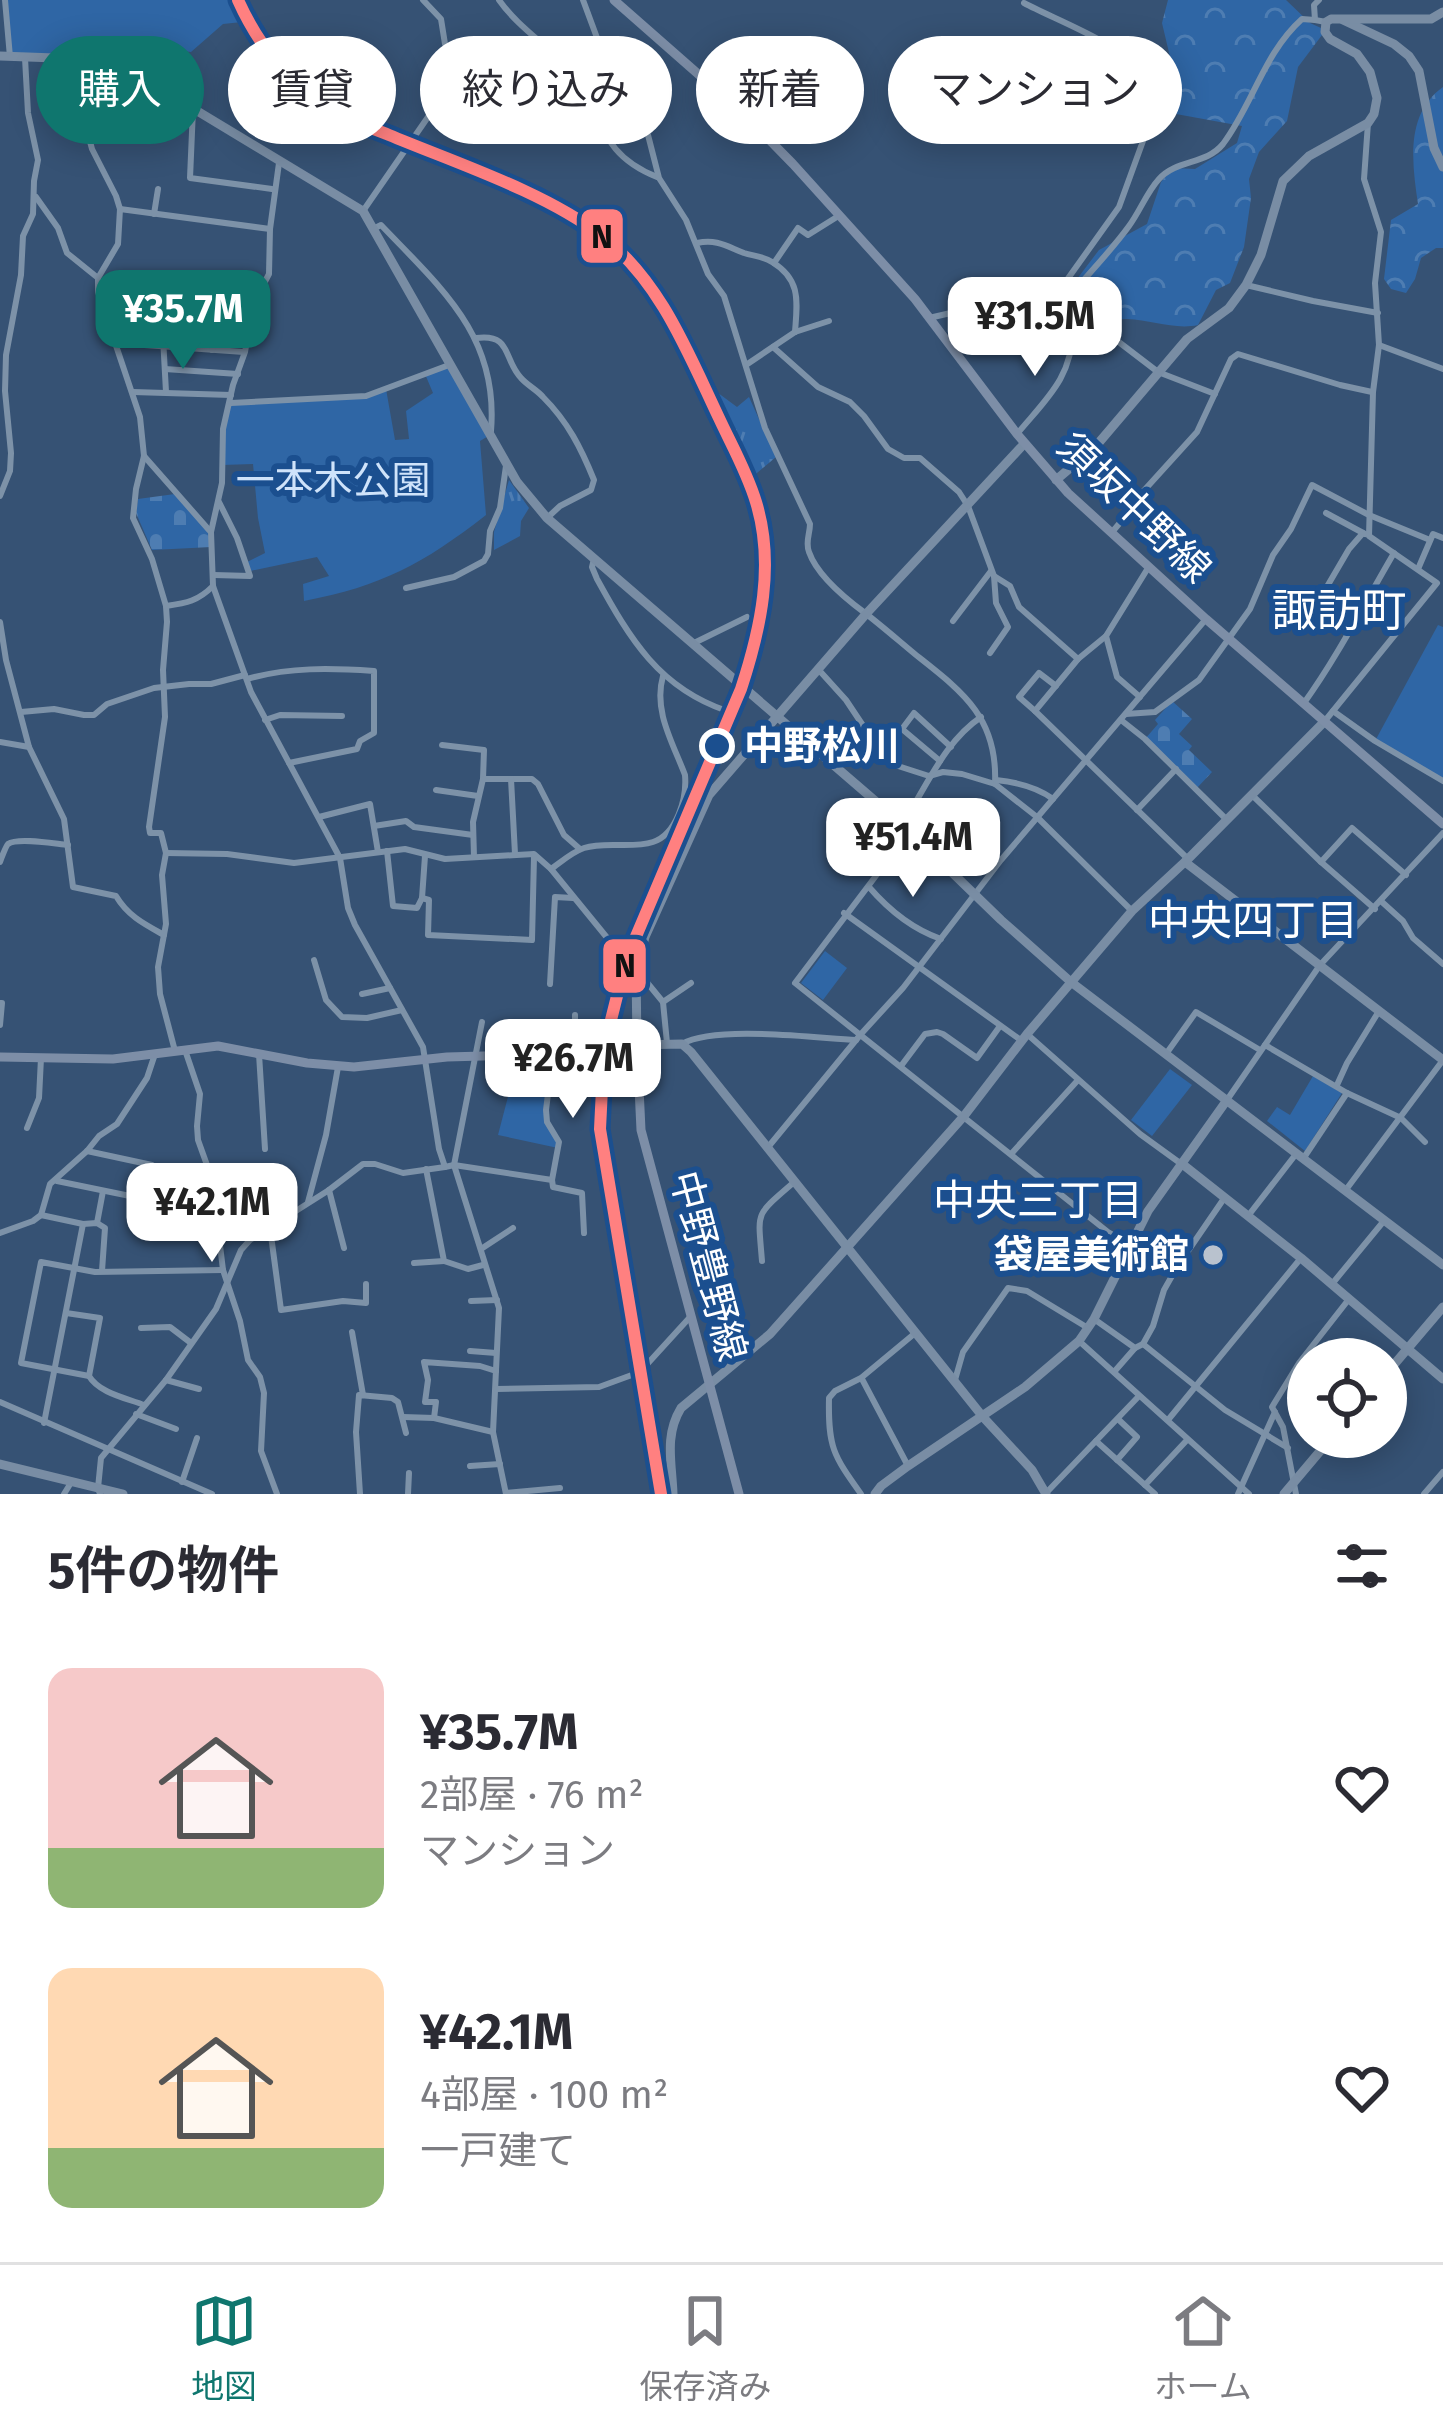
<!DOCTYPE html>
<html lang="ja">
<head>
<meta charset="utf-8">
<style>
	body { margin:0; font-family:"Fira Sans","Noto Sans JP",sans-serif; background:#f2f2f3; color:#2b2b33; height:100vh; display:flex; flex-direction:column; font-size:45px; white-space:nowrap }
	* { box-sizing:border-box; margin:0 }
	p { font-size:39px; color:#7c7c81 }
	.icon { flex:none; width:66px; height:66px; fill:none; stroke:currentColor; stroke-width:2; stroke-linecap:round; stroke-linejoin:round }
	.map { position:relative; height:1494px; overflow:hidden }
	.side { display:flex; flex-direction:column; background:#fff; flex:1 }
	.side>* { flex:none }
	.top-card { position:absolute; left:36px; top:36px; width:1371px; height:108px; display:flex; gap:24px }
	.controls { position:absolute; left:1287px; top:1338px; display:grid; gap:24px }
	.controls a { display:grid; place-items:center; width:120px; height:120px; border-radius:50%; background:#fff; box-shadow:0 6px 30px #0003; font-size:60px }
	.price { position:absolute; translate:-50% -102px; padding:0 27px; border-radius:24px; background:#fff; color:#222; font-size:39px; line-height:78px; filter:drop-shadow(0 3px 6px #0008) }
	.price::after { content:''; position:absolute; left:50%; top:72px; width:36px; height:27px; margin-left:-18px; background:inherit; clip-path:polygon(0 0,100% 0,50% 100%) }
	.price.selected { background:#0f766e; color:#fff }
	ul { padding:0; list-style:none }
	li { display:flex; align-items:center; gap:36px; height:300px; padding:0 48px }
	li span { display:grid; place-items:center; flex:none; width:336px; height:240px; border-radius:24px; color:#555 }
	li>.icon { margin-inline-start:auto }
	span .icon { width:144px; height:144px; fill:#fffc; stroke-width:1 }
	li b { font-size:51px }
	h2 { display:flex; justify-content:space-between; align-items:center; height:144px; padding:0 48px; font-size:51px }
	.chip { padding:0 42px; border-radius:54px; background:#fff; box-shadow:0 6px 30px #0003; font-size:42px; line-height:108px }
	.chip.selected { background:#0f766e; color:#fff }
	.tab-bar { display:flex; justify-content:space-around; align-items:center; height:168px; border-top:3px solid #e1e1e2; background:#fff; font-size:33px; color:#7c7c81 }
	.tab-bar a { display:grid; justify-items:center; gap:6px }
	.tab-bar .selected { color:#0f766e }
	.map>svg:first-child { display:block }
	.grass { fill:url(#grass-tufts) }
	.forest { fill:url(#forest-crowns) }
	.cemetery { fill:url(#cemetery-stones) }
	.park { fill:#2f66a5 }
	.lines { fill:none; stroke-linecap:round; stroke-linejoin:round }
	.street { stroke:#7d92a8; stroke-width:6 }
	.secondary { stroke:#798da4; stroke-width:9 }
	.primary { stroke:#7d8ea7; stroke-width:9 }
	.rail-1-casing { stroke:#1b4f8f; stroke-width:21 }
	.rail-1 { stroke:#ff8080; stroke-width:12 }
	.stop-dot { fill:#1b4f8f; stroke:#fff; stroke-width:6 }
	.poi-dot { fill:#b9c2ce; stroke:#1b4f8f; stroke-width:4.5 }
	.labels { text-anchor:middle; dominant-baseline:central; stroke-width:12; stroke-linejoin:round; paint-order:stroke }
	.park-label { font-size:39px; fill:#cfe3fa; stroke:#1b4f8f }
	.street-label { font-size:39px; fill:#fff; stroke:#1b4f8f }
	.stop-label { font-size:39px; font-weight:bold; fill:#fff; stroke:#1b4f8f; text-anchor:start }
	.poi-label { font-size:39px; font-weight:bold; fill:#fff; stroke:#1b4f8f; text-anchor:end }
	.neighbourhood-label { font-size:42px; fill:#fff; stroke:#1b4f8f }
	.quarter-label { font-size:45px; fill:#fff; stroke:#1b4f8f }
	.line-badge { stroke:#1b4f8f; stroke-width:4.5 }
	.pale-badge-label { font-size:33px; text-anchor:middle; font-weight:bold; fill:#111 }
</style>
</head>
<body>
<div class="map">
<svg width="1443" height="1494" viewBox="0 0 1443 1494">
	<defs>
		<pattern id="grass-tufts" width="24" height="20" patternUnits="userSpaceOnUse" patternTransform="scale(3)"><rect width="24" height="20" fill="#2f66a5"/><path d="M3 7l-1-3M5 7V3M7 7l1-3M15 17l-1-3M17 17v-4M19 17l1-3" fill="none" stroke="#4e7db2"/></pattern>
		<pattern id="forest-crowns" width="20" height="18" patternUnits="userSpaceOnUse" patternTransform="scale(3)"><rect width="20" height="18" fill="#2f66a5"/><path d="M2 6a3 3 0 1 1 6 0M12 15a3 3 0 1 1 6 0" fill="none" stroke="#4e7db2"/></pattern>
		<pattern id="cemetery-stones" width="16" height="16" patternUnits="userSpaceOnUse" patternTransform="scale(3)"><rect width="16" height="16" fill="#2f66a5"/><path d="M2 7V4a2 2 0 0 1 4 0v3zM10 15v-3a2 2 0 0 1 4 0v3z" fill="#4e7db2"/></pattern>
	</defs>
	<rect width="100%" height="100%" fill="#365274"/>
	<g class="grass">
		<path d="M710 387 737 407 749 397 776 457 751 478Z"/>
		<path d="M509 480 529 508 521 521 520 536 494 550V532Z"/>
	</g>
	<g class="forest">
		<path d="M1168 0H1286L1310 23 1321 28 1322 35 1298 67 1287 121 1259 152 1249 179 1251 198 1244 247 1230 283 1216 290 1198 325C1175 330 1152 320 1127 319 1110 319 1093 323 1075 324L1065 315 1064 296 1099 250 1147 224 1161 182 1173 168 1195 169 1237 143 1242 126 1154 110 1164 102 1168 85 1171 61 1162 23Z"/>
		<path d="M1443 87V248H1436L1421 258 1415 279 1406 293 1391 289 1384 279 1391 220 1418 204C1412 163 1405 114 1443 87Z"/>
	</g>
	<g class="cemetery">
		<path d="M175 494 210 534 211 547 152 550 136 513 138 499Z"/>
		<path d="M1172 701 1192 719 1179 734 1192 746 1189 750 1212 772 1196 789 1145 739 1158 724 1155 720Z"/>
	</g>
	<g class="park">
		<path d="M5 0H234L242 22 223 24 191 52 174 50 171 75 161 88 109 64 10 57Z"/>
		<path d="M449 365 490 435 480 441 486 515C423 564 382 586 304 601L303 584 329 576 317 557 250 571 247 562 265 553 258 518 253 464 222 465 221 449 231 403 354 398 386 389 395 440 409 439 406 411 433 393 425 374Z"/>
		<path d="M1438 625 1443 627V781L1375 741Z"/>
		<path d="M825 951 847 968 823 1000 801 983Z"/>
		<path d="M1170 1069 1192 1085 1152 1136 1131 1120Z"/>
		<path d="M1313 1076 1342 1093 1305 1151 1267 1121 1277 1107 1290 1115Z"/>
		<path d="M510 1089 547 1097 546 1110 558 1148 498 1135Z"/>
	</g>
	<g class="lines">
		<g class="street">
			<path d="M5 0 10 57"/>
			<path d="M423 0 441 19 445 44 470 82 480 106 500 120"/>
			<path d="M499 0C518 27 546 44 568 68 605 111 594 152 657 177"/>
			<path d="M583 0 603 54 620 74 648 135 659 178 686 220 708 274 724 296 765 428 810 524C810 534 805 542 809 552 817 575 846 599 865 613 882 626 899 641 916 655 963 692 998 718 995 784L1037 817 1132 911"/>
			<path d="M1319 0 1314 5 1315 20 1326 22"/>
			<path d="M1024 3C1054 19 1113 41 1134 65 1145 78 1153 102 1151 119L1119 207 1054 298"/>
			<path d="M68 59 92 149 116 196 120 209 118 244 98 278V292L140 417 144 456 136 489 133 518 152 559 166 606 167 622 163 670 165 717 149 827 150 833H161L166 853 162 875 166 924 158 967 160 994 175 1051"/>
			<path d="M524 81 546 88 573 110 594 116"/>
			<path d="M193 109 190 178 272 189"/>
			<path d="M279 163 270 229 269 274 254 302 245 352 233 385 223 429 222 483 211 532 213 586 251 692 340 858 348 908 355 925 423 1047 439 1149 445 1167 454 1165 499 1308 493 1432 506 1494"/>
			<path d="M36 197 58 228 67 253 98 278"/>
			<path d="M120 209 270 229"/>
			<path d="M363 211 428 117 456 104 477 98 495 97 511 91 524 80 535 40"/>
			<path d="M154 214 158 189"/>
			<path d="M375 228 381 225C441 288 499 336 491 431"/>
			<path d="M697 243C717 239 726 246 744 253 753 256 763 256 772 262 802 280 797 303 795 332"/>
			<path d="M774 263 798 228 808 235 840 215"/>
			<path d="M1246 285 1313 301 1378 313"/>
			<path d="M929 318 955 312 969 304 1015 291 1054 298 1061 324 1073 329 1088 328 1107 333 1158 372 1215 394"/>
			<path d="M1077 321 1069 312V297C1089 273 1111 251 1129 226 1140 211 1147 192 1159 179 1177 159 1206 165 1223 144 1253 104 1264 53 1302 19L1315 20"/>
			<path d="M476 338C512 333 503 359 521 378 527 385 537 390 543 397 568 422 581 448 594 480L591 490 560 506 547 518"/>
			<path d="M116 343 244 352"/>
			<path d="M1379 345 1443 369"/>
			<path d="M773 347 818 387 850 402 864 416 888 449 904 458H920L959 492 968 506 994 576 996 603 1008 627 990 653"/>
			<path d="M196 348 199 310"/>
			<path d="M212 350 215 312"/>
			<path d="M746 365 795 332 829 321"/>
			<path d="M165 369 238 374"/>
			<path d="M133 392 231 395"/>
			<path d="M166 392 161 300 199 302V310L252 318"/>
			<path d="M231 403 366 396 449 365"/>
			<path d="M1017 434C1047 398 1072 378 1073 329"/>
			<path d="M144 456 209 530"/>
			<path d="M0 496 10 471 11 453 5 391 6 355 21 275 23 236 33 214 34 181 38 160 28 113 25 58"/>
			<path d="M1326 513 1365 534"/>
			<path d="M1113 531 1135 505 1139 496 1197 432 1231 359 1238 354 1340 385 1372 392"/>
			<path d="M594 559 592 567 597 579C630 639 659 688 727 711"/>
			<path d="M1418 569 1433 534 1443 538"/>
			<path d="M214 575 250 576 237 538 219 502"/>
			<path d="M994 576 1010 586 1019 607 1078 659"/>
			<path d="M406 588 454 577 484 561 488 554 490 531 500 508 506 466"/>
			<path d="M166 606C187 603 198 601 213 586"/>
			<path d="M953 621 991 571"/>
			<path d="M0 622 6 660 29 747 64 819 73 887 116 896C128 916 144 924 164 935"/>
			<path d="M1350 624 1318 602 1349 549 1363 533"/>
			<path d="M1106 636 1078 659 1035 711 1188 859"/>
			<path d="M694 643 747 617"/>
			<path d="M818 669 846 700 870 736 898 766 929 776 943 772 962 774 995 784"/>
			<path d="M247 679C289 667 330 668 374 671V733L360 741 357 749 289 763"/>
			<path d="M1140 697 1117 677 1106 636 1148 568"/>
			<path d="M1304 703C1338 656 1364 604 1394 553"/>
			<path d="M1035 711 1019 697 1039 673 1056 686"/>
			<path d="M1333 711 1375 741 1443 781"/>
			<path d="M21 712 54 709 84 715H94L107 704 154 688 189 684H211L245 675"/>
			<path d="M1126 714 1155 712 1199 680 1250 609 1273 555 1291 529 1312 485 1369 515 1430 540"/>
			<path d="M265 720 280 715 342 716"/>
			<path d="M1121 720 1145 739 1227 820"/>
			<path d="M1324 722 1437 583 1369 536 1373 392 1379 345 1375 283 1381 232 1364 179 1368 123"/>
			<path d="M0 742 29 747"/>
			<path d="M442 745 484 750 483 779 473 822 474 857"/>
			<path d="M940 761 902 729 914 713 951 747"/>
			<path d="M484 779H532L538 784 564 835 580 849"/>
			<path d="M511 779 515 854"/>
			<path d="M996 780C1015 782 1037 787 1053 799"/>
			<path d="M436 790 478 796"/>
			<path d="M1253 796 1321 862 1375 909"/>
			<path d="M681 809 692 810 703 801"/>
			<path d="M1137 810 1176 769"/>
			<path d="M319 817 370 804 378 852"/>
			<path d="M902 824C927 787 943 743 981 717"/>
			<path d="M374 826 406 821 414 827 473 835"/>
			<path d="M909 832 795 983 1108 1232 1130 1245"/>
			<path d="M387 851 393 906 417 908 422 898"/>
			<path d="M166 853 227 854 294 863 405 849 445 859 534 854 551 869 622 956"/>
			<path d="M425 856 422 898 429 900 428 935 532 940 534 857"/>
			<path d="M0 862C1 859 6 846 8 844 18 837 56 844 68 845"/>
			<path d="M1321 862 1352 828 1406 875"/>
			<path d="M551 869C561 862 572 852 584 848 606 841 631 849 653 842 677 834 687 798 685 775 673 743 653 711 663 676"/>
			<path d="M869 887C888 909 912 929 941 939"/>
			<path d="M1382 902 1403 921 1413 938 1443 964"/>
			<path d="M844 913 1022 1041"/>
			<path d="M314 960 326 1000 342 1017 367 1018 402 1010"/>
			<path d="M637 976 645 980 663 1002 691 983"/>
			<path d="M550 984 555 897 573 898"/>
			<path d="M362 994 390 988"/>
			<path d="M663 1002 667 1043"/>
			<path d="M0 1003H2L0 1025"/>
			<path d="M482 1022 454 1165 552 1180 553 1187 582 1193 584 1233"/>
			<path d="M1027 1034 1140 1134 1180 1163"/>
			<path d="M682 1044C715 1025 815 1038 856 1040"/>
			<path d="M1265 1045 1347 1093 1401 1118 1425 1142"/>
			<path d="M185 1050 200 1094 197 1126 198 1140 212 1179 223 1270 240 1321 248 1360 260 1377 264 1393 261 1451 277 1494"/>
			<path d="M575 1052V1015"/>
			<path d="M259 1054 265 1149"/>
			<path d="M1166 1054 1196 1012 1260 1050"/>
			<path d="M901 1066 925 1034 937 1032 943 1034 977 1058 1000 1026"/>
			<path d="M1337 1085 1347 1063 1379 1011"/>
			<path d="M569 1088 573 1052"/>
			<path d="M1227 1100 1320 965 1443 833"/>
			<path d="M27 1128 39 1098 41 1058"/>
			<path d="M769 1146 861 1034 903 988 1001 860 1206 619"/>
			<path d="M87 1151 152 1165"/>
			<path d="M1012 1153 1078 1080"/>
			<path d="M1303 1159 1347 1093"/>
			<path d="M426 1169 444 1261 468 1269 483 1265"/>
			<path d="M552 1180 559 1142 547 1122 546 1110 553 1054"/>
			<path d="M57 1181 130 1196"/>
			<path d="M329 1190 344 1248"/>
			<path d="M1345 1191 1443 1060"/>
			<path d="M165 1193V1181L212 1179"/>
			<path d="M308 1202 326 1135 338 1067"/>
			<path d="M41 1215 83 1224 97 1223 105 1228 102 1271"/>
			<path d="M1248 1216 1296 1154"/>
			<path d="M97 1223 103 1191"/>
			<path d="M270 1228 281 1310 343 1301 366 1303V1284"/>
			<path d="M0 1233 33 1221 41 1215 50 1184 87 1151 99 1136 117 1124 147 1078 155 1054"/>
			<path d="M481 1249 513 1228"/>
			<path d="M762 1261C758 1210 754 1217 793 1183"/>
			<path d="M414 1263 444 1261"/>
			<path d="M1332 1284 1383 1222"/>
			<path d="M471 1301 497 1300"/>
			<path d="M66 1313 100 1318 89 1376C99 1393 126 1398 144 1405"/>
			<path d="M1094 1319 1135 1348 1143 1344 1225 1410 1288 1448"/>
			<path d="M141 1328 170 1327 191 1343"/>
			<path d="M352 1332 363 1395"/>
			<path d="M1079 1341 1249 1494"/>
			<path d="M1143 1344 1153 1326 1164 1290 1177 1267 1225 1197"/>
			<path d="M470 1351 496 1353"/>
			<path d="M1114 1372 1135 1348"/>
			<path d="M89 1376 21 1363 41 1262 95 1272 223 1270"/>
			<path d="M862 1379 908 1466"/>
			<path d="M166 1380 199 1389"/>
			<path d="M955 1380 963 1352 1008 1288 1027 1291 1088 1328"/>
			<path d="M496 1389 599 1387 640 1372 691 1316"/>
			<path d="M0 1402 212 1494"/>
			<path d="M136 1414 176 1429"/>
			<path d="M403 1417 434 1418 493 1432"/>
			<path d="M434 1418 436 1402H425L428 1380 424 1362 480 1366 496 1371"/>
			<path d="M1168 1420 1301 1258"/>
			<path d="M44 1423 83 1224"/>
			<path d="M1096 1441 1155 1494"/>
			<path d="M1117 1460 1137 1437 1119 1420"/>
			<path d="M470 1466 500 1464"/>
			<path d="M182 1482 197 1438"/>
			<path d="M1145 1485 1187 1440"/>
			<path d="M506 1493 560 1488"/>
			<path d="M1046 1493 1139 1396"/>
			<path d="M64 1494 72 1481"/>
			<path d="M100 1494 98 1488 101 1458 166 1380 216 1309 241 1250 250 1240 329 1190 363 1164H375L403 1173 445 1167"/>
			<path d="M360 1494 356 1432 359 1395 392 1398 398 1402 406 1433"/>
			<path d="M408 1494 409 1473"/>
			<path d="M861 1494C833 1455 828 1447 829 1398L835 1391 861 1378 914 1334"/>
			<path d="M1238 1494 1275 1412"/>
			<path d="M1296 1494 1283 1427 1272 1407 1299 1363 1349 1299"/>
			<path d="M1424 1494 1443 1472"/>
		</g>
		<g class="secondary">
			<path d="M1343 20 1394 44 1409 56 1419 71 1434 148 1443 167"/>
			<path d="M0 56 83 59 136 74 363 211 517 482 547 518 902 824 1001 920 1071 982 1443 1265"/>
			<path d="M1024 444 866 614 709 795 645 937 636 968 637 1045 682 1044 691 1052 983 1417 1032 1470 1046 1494"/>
			<path d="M1056 480 1096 446 1187 339 1229 308 1246 285 1261 255 1283 181 1309 156 1368 123 1374 114 1377 98 1370 72 1357 54 1330 39 1325 32 1326 22 1331 19H1431L1443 12"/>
			<path d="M1185 862 1443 1060"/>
			<path d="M1181 1163 1301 1258 1443 1379"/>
			<path d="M1386 1374 1443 1307"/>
			<path d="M0 1464 123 1494"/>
			<path d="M673 1494C672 1463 664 1436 681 1408L770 1334 964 1116 1027 1034 1132 911 1188 859 1324 722"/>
			<path d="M875 1494 881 1486 908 1466 1025 1387 1079 1341 1094 1319 1148 1211 1227 1100"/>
			<path d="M1284 1494 1332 1437"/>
		</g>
		<g class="primary">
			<path d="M614 0 747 117 793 164 915 299 1017 434 1068 493 1206 619 1443 824"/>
			<path d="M0 1057 113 1059 218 1046 307 1063 354 1067 447 1057 553 1054 637 1045 641 1130 739 1494"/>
		</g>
		<g class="rail-1-casing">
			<path id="rail-1" d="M238 0C259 47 293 89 338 114 354 123 372 128 389 135 456 163 545 192 602 236 661 282 688 353 719 418 732 446 747 472 756 502 775 564 761 628 741 689L626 960 604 1048 600 1129 661 1494"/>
		</g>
		<use href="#rail-1" class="rail-1"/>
	</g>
	<circle class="stop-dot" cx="717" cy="746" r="15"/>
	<circle class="poi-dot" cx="1213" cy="1255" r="12"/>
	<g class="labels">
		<g class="park-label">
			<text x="333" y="481">一本木公園</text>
		</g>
		<g class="street-label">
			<text transform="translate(1134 508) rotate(44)">須坂中野線</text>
			<text transform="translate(708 1266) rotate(75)">中野豊野線</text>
		</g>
		<g class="stop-label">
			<text x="744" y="746">中野松川</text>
		</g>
		<g class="poi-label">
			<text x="1189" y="1255">袋屋美術館</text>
		</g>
		<g class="neighbourhood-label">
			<text x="1253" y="921">中央四丁目</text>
			<text x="1038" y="1201">中央三丁目</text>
		</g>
		<g class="quarter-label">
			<text x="1339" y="611">諏訪町</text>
		</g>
	</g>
	<g class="line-badge">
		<rect x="579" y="207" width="46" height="58" rx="12" fill="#ff8080"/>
		<rect x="601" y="937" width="47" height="58" rx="12" fill="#ff8080"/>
	</g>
	<g class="pale-badge-label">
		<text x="602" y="248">N</text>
		<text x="625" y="977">N</text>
	</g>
</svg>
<div class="controls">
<a><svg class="icon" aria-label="locate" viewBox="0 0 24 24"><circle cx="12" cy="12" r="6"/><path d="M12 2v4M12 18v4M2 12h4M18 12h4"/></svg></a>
</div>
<b class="price selected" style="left:183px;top:372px">¥35.7M</b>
<b class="price" style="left:1035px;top:379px">¥31.5M</b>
<b class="price" style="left:913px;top:900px">¥51.4M</b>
<b class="price" style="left:573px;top:1121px">¥26.7M</b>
<b class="price" style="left:212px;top:1265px">¥42.1M</b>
<div class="top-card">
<a class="chip selected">購入</a>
<a class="chip">賃貸</a>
<a class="chip">絞り込み</a>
<a class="chip">新着</a>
<a class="chip">マンション</a>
</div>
</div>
<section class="side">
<h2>5件の物件<svg class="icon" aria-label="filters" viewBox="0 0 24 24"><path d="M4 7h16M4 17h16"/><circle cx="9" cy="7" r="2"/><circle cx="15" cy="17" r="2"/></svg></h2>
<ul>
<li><span style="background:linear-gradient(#f6c9c9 75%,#8fb573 0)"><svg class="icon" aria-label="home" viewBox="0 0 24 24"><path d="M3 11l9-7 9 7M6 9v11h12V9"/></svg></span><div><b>¥35.7M</b><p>2部屋 · 76 m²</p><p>マンション</p></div><svg class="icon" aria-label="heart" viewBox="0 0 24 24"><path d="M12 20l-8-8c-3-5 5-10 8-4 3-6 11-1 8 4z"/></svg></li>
<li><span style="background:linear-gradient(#ffd9b3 75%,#8fb573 0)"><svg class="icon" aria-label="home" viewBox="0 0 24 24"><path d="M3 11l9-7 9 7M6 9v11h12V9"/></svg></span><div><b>¥42.1M</b><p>4部屋 · 100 m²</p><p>一戸建て</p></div><svg class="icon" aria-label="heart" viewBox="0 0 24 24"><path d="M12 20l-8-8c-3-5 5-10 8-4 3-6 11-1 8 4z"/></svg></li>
</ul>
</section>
<nav class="tab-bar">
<a class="selected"><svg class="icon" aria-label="map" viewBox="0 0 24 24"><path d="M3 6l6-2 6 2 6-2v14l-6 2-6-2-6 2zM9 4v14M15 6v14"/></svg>地図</a>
<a><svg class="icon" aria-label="saved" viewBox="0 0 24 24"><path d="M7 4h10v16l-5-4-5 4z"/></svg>保存済み</a>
<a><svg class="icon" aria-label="home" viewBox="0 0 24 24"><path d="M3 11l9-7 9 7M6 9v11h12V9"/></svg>ホーム</a>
</nav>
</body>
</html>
